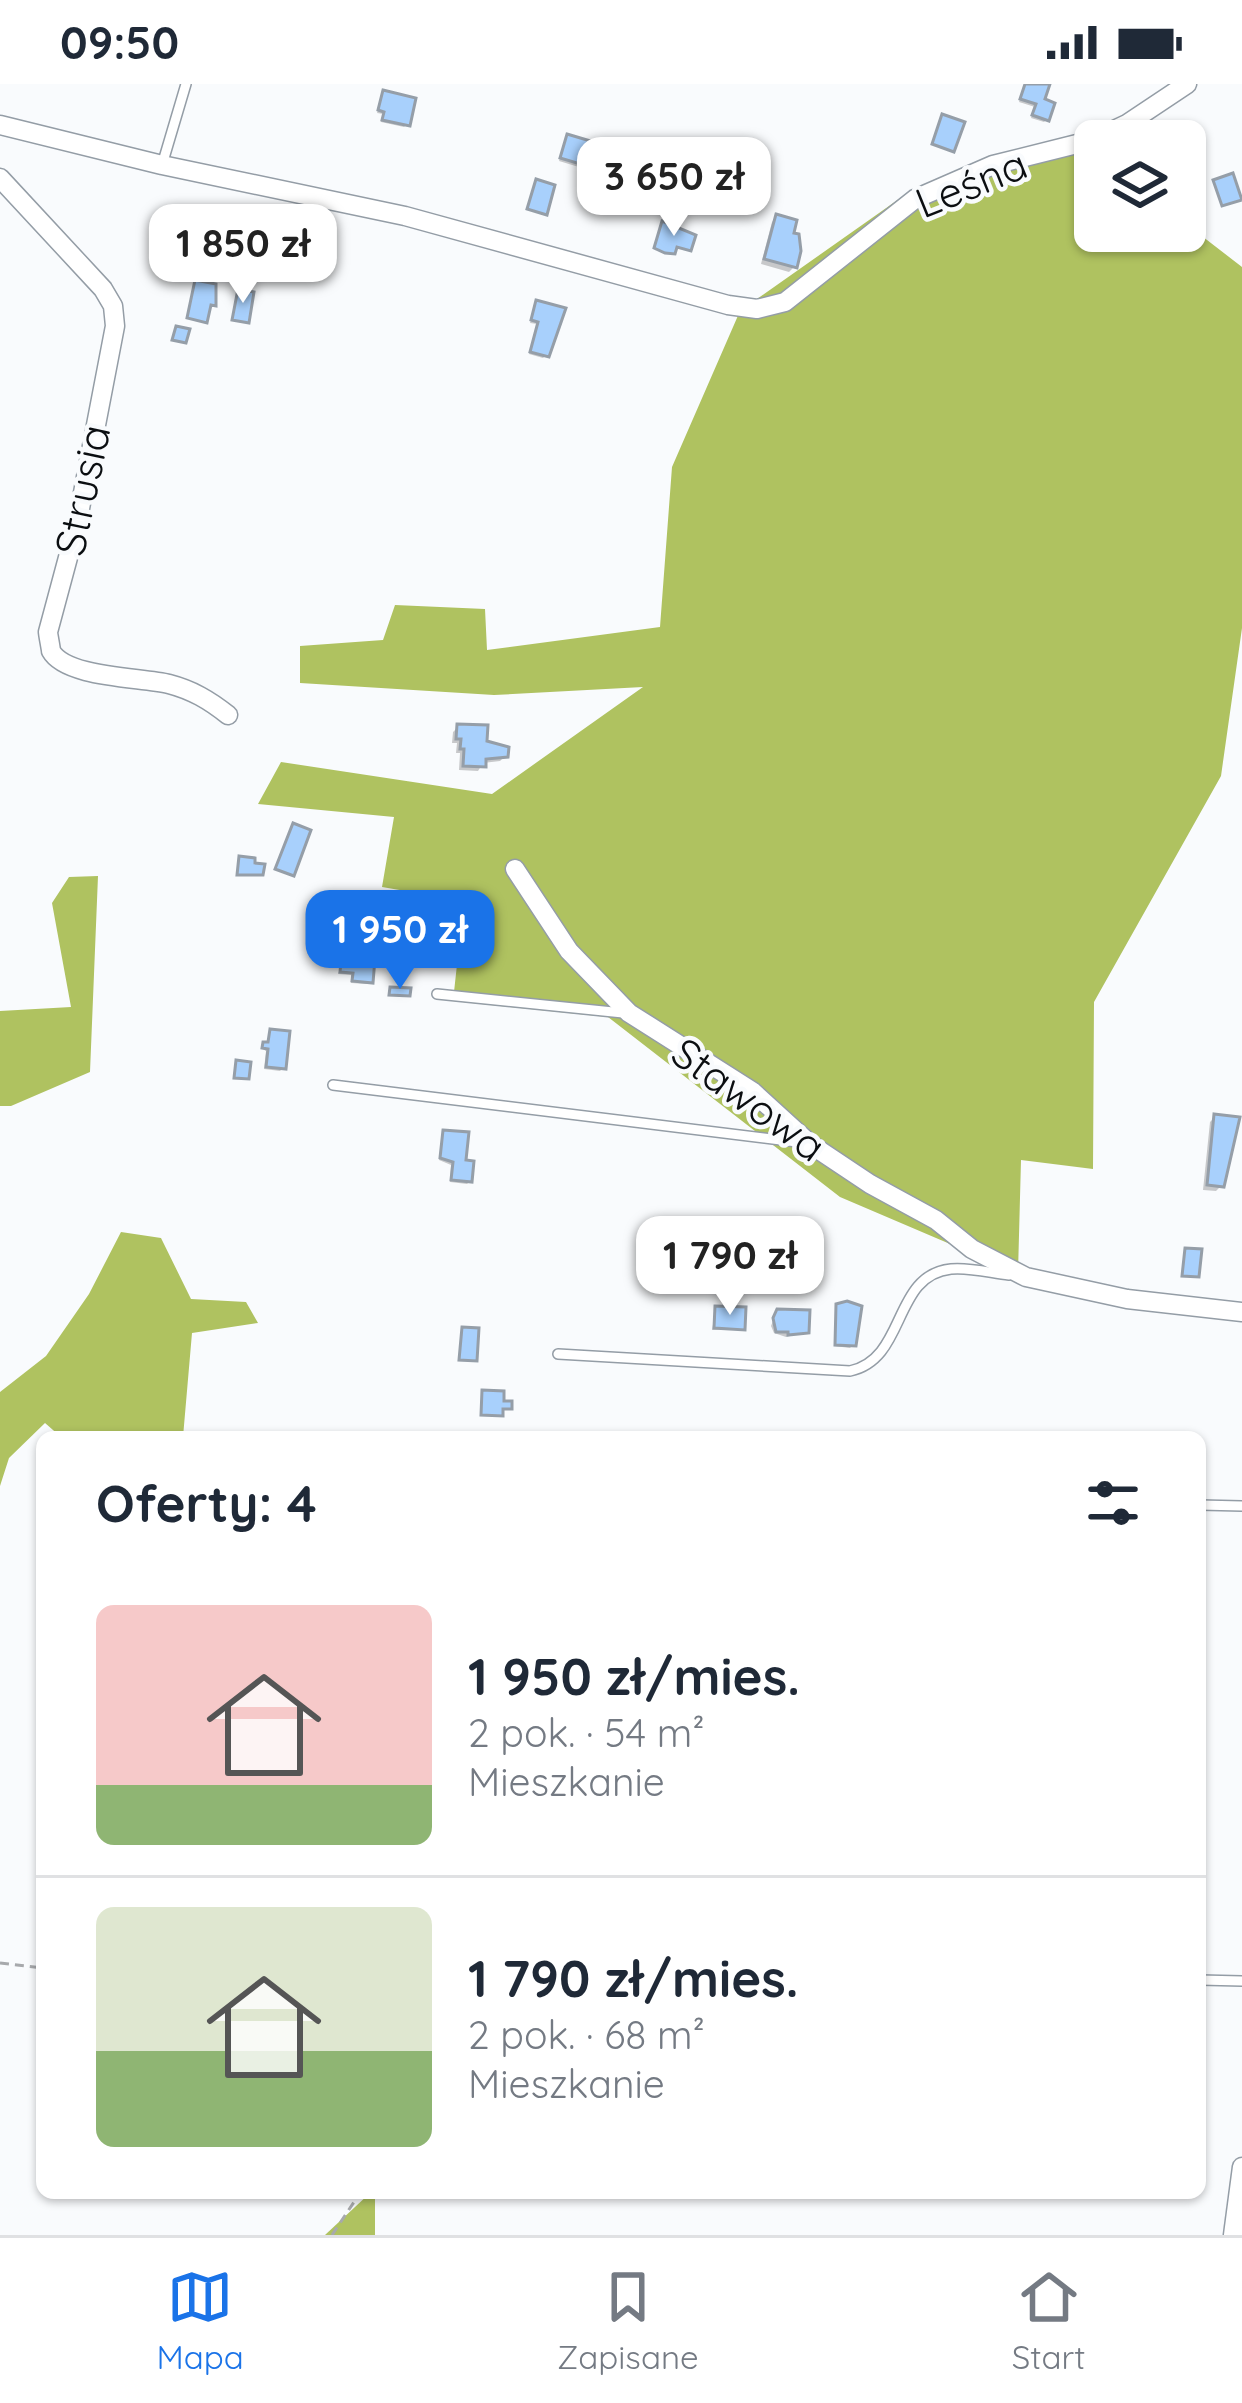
<!DOCTYPE html>
<html lang="pl">
<head>
<meta charset="utf-8">
<style>
	body { margin:0; font-family:Quicksand,sans-serif; background:#f2f2f3; color:#1f2937; height:100vh; display:flex; flex-direction:column; font-size:45px; white-space:nowrap }
	* { box-sizing:border-box; margin:0 }
	p { font-size:39px; color:#747a83 }
	.icon { flex:none; width:66px; height:66px; fill:none; stroke:currentColor; stroke-width:2; stroke-linecap:round; stroke-linejoin:round }
	.map { position:relative; flex:1; overflow:hidden }
	.sheet { position:absolute; left:36px; top:1347px; width:1170px; height:768px; display:flex; flex-direction:column; background:#fff; border-radius:18px; box-shadow:0 3px 9px #0004 }
	.sheet>* { flex:none }
	.tools { position:absolute; left:1074px; top:36px; display:grid; gap:24px }
	.tools a { display:grid; place-items:center; width:132px; height:132px; border-radius:18px; background:#fff; box-shadow:0 3px 9px #0004; font-size:60px }
	.price { position:absolute; translate:-50% -102px; padding:0 27px; border-radius:24px; background:#fff; color:#222; font-size:39px; line-height:78px; filter:drop-shadow(0 3px 6px #0008) }
	.price::after { content:''; position:absolute; left:50%; top:72px; width:36px; height:27px; margin-left:-18px; background:inherit; clip-path:polygon(0 0,100% 0,50% 100%) }
	.price.current { background:#1a73e8; color:#fff }
	ul { padding:0; list-style:none }
	li { display:flex; align-items:center; gap:36px; height:300px; padding:0 60px }
	li+li { border-top:3px solid #e0e1e3 }
	li span { display:grid; place-items:center; flex:none; width:336px; height:240px; border-radius:18px; color:#555 }
	li>.icon { margin-inline-start:auto }
	span .icon { width:144px; height:144px; fill:#fffc; stroke-width:1 }
	li b { font-size:51px }
	h2 { display:flex; justify-content:space-between; align-items:center; height:144px; padding:0 60px; font-size:51px }
	.status { display:flex; justify-content:space-between; align-items:center; height:84px; padding:0 60px; background:#fff; direction:ltr }
	.status svg { height:33px; fill:currentColor }
	.menu { display:flex; justify-content:space-around; align-items:center; height:168px; border-top:3px solid #e0e1e3; background:#fff; font-size:33px; color:#747a83 }
	.menu a { display:grid; justify-items:center; gap:6px }
	.menu .current { color:#1a73e8 }
	.map>svg:first-child { display:block }
	.forest { fill:#afc260 }
	.shadow { fill:#0003 }
	.building { fill:#a8d0fc; stroke:#959ea8; stroke-width:3 }
	.lines { fill:none; stroke-linecap:round; stroke-linejoin:round }
	.service-casing { stroke:#949da6; stroke-width:12 }
	.minor-casing { stroke:#949da6; stroke-width:21 }
	.path { stroke:#a7a9ac; stroke-width:3; stroke-dasharray:9 6; stroke-linecap:butt }
	.service { stroke:#fff; stroke-width:9 }
	.minor { stroke:#fff; stroke-width:18 }
	.labels { text-anchor:middle; dominant-baseline:central; stroke-width:9; stroke-linejoin:round; paint-order:stroke }
	.street-label { font-size:42px; fill:#0b0e11; stroke:#f9fbfd }
</style>
</head>
<body>
<div class="status"><b>09:50</b><svg viewBox="0 0 49 12"><path d="M0 12V9h3v3zM5 12V6h3v6zM10 12V3h3v9zM15 12V0h3v12zM26 1h20v11H26zM47 4h2v5h-2z"/></svg></div>
<div class="map">
<svg width="1242" height="2151" viewBox="0 0 1242 2151">
	<rect width="100%" height="100%" fill="#f9fbfd"/>
	<g class="forest">
		<path d="M1085 65 1095 72V147H1185V139L1242 183V544L1221 692 1094 918 1093 1085 1021 1076 1018 1189 840 1113 608 933 453 917 464 817 382 803 394 733 258 720 281 678 492 710 643 603 494 611 300 599V562L383 556 395 521 485 525 487 566 660 543 672 383 740 227 906 110Z"/>
		<path d="M98 792 90 988 11 1022H0V927L71 923 52 819 69 793Z"/>
		<path d="M121 1148 161 1154 191 1215 246 1218 258 1239 192 1249 183 1353H61L45 1339 9 1374 0 1402V1308L46 1272 89 1210Z"/>
		<path d="M370 2109H375V2151H325Z"/>
	</g>
	<g class="shadow">
		<path d="M1025 0H1047L1041 17 1047 35 1044 38 1031 34 1035 23 1019 18Z"/>
		<path d="M384 10 407 40 404 43 381 38 383 30 377 29Z"/>
		<path d="M568 53 598 73 615 78 611 92 598 88 601 77 592 87 559 77Z"/>
		<path d="M777 133 794 183 789 188 761 180 772 138Z"/>
		<path d="M537 220 546 271 543 274 529 270 537 240 530 239Z"/>
		<path d="M458 643 484 659 505 672 500 677 483 679 478 687 459 686 460 669H456L457 659H452L453 648Z"/>
		<path d="M357 851 370 897 367 900 351 899V891L338 890 342 880H352Z"/>
		<path d="M271 948 283 984 280 987 264 985 266 967 261 964 267 961Z"/>
		<path d="M1215 1033 1221 1102 1216 1107 1203 1106 1210 1038Z"/>
		<path d="M444 1049 463 1079 470 1097 467 1100 450 1098 451 1081 439 1076Z"/>
		<path d="M838 1223 853 1261 850 1264 834 1262Z"/>
		<path d="M716 1225 743 1244 712 1246Z"/>
		<path d="M775 1231 806 1248 786 1253 774 1249 771 1242Z"/>
	</g>
	<g class="building">
		<path d="M1025 0H1050L1045 15 1055 19 1049 37 1032 31 1036 20 1020 15Z"/>
		<path d="M383 6 416 14 410 42 382 36 384 28 378 26Z"/>
		<path d="M942 30 965 38 954 68 932 60Z"/>
		<path d="M567 50 604 61 597 85 560 74Z"/>
		<path d="M648 62 666 69 660 87 641 81Z"/>
		<path d="M601 71 618 75 614 93 597 88Z"/>
		<path d="M695 76 731 83 724 106 689 96Z"/>
		<path d="M1233 89 1242 116 1222 122 1213 96Z"/>
		<path d="M536 95 555 101 547 131 527 125Z"/>
		<path d="M776 130 797 136 794 149 799 150 801 167 797 184 764 175Z"/>
		<path d="M662 137 696 151 691 167 677 163 675 170 665 169 654 164Z"/>
		<path d="M195 196 216 200V222L211 221 207 239 187 234Z"/>
		<path d="M238 205 254 208 249 239 232 236Z"/>
		<path d="M536 216 566 224 549 273 530 268 538 238 531 236Z"/>
		<path d="M176 242 190 245 186 259 172 256Z"/>
		<path d="M457 640 488 641 487 657 509 663 508 673 486 675V683L463 682 464 665H460L461 655H456Z"/>
		<path d="M293 739 311 746 294 792 275 785Z"/>
		<path d="M239 772 255 774V779L265 780 263 791H237Z"/>
		<path d="M409 830 418 831 415 849 406 847Z"/>
		<path d="M356 847 377 849 373 899 352 897 353 889 340 888 341 877H354Z"/>
		<path d="M390 903 411 904 410 912 389 911Z"/>
		<path d="M270 945 290 947 286 985 266 983 268 965 262 964 263 958H268Z"/>
		<path d="M236 976 251 978 249 995 234 994Z"/>
		<path d="M1214 1030 1240 1033 1224 1103 1207 1101Z"/>
		<path d="M443 1046 469 1048 466 1076 474 1077 472 1098 451 1096 453 1078 440 1074Z"/>
		<path d="M1185 1164 1202 1165 1199 1193 1182 1192Z"/>
		<path d="M847 1217 862 1222 856 1262 835 1261 836 1220Z"/>
		<path d="M715 1222 746 1223 745 1246 714 1244Z"/>
		<path d="M777 1225 810 1226 809 1249 788 1251V1248H776L773 1234Z"/>
		<path d="M462 1243 479 1244 477 1277 459 1276Z"/>
		<path d="M482 1306 504 1307V1317H512V1325H503V1332L481 1331Z"/>
	</g>
	<g class="lines">
		<g class="service-casing">
			<g id="service">
				<path d="M162 81 186 0"/>
				<path d="M437 910 623 929"/>
				<path d="M333 1001 805 1059"/>
				<path d="M558 1270 850 1287C907 1275 892 1191 951 1185 969 1183 991 1189 1009 1191"/>
				<path d="M1200 1421 1242 1422"/>
				<path d="M1200 1896 1242 1897"/>
			</g>
		</g>
		<g class="minor-casing">
			<g id="minor">
				<path d="M0 41 162 81 405 132 728 221 757 225 785 218 915 115 993 81 1093 56 1127 40 1187 0"/>
				<path d="M0 94 103 205 113 222 115 242 77 440 48 548C48 550 51 565 51 567 66 594 141 593 169 600 192 606 209 616 228 631"/>
				<path d="M515 785 569 867 629 929 752 1007 810 1060 870 1100 936 1136 972 1165 1026 1193 1127 1215 1242 1228"/>
				<path d="M1233 2151 1242 2083"/>
			</g>
		</g>
		<g class="path">
			<path d="M0 1879 42 1884"/>
			<path d="M332 2151 360 2109"/>
		</g>
		<use href="#service" class="service"/>
		<use href="#minor" class="minor"/>
	</g>
	<g class="labels">
		<g class="street-label">
			<text transform="translate(971 99) rotate(-22)">Leśna</text>
			<text transform="translate(82 406) rotate(-78)">Strusia</text>
			<text transform="translate(749 1015) rotate(36)">Stawowa</text>
		</g>
	</g>
</svg>
<div class="tools">
<a><svg class="icon" aria-label="layers" viewBox="0 0 24 24"><path d="M12 4l9 5-9 5-9-5zM3 14l9 5 9-5"/></svg></a>
</div>
<b class="price" style="left:674px;top:155px">3 650 zł</b>
<b class="price" style="left:243px;top:222px">1 850 zł</b>
<b class="price current" style="left:400px;top:908px">1 950 zł</b>
<b class="price" style="left:730px;top:1234px">1 790 zł</b>
<section class="sheet">
<h2>Oferty: 4<svg class="icon" aria-label="filters" viewBox="0 0 24 24"><path d="M4 7h16M4 17h16"/><circle cx="9" cy="7" r="2"/><circle cx="15" cy="17" r="2"/></svg></h2>
<ul>
<li><span style="background:linear-gradient(#f6c9c9 75%,#8fb573 0)"><svg class="icon" aria-label="home" viewBox="0 0 24 24"><path d="M3 11l9-7 9 7M6 9v11h12V9"/></svg></span><div><b>1 950 zł/mies.</b><p>2 pok. · 54 m²</p><p>Mieszkanie</p></div></li>
<li><span style="background:linear-gradient(#dfe7d0 60%,#8fb573 0)"><svg class="icon" aria-label="home" viewBox="0 0 24 24"><path d="M3 11l9-7 9 7M6 9v11h12V9"/></svg></span><div><b>1 790 zł/mies.</b><p>2 pok. · 68 m²</p><p>Mieszkanie</p></div></li>
</ul>
</section>
</div>
<nav class="menu">
<a class="current"><svg class="icon" aria-label="map" viewBox="0 0 24 24"><path d="M3 6l6-2 6 2 6-2v14l-6 2-6-2-6 2zM9 4v14M15 6v14"/></svg>Mapa</a>
<a><svg class="icon" aria-label="saved" viewBox="0 0 24 24"><path d="M7 4h10v16l-5-4-5 4z"/></svg>Zapisane</a>
<a><svg class="icon" aria-label="home" viewBox="0 0 24 24"><path d="M3 11l9-7 9 7M6 9v11h12V9"/></svg>Start</a>
</nav>
</body>
</html>
